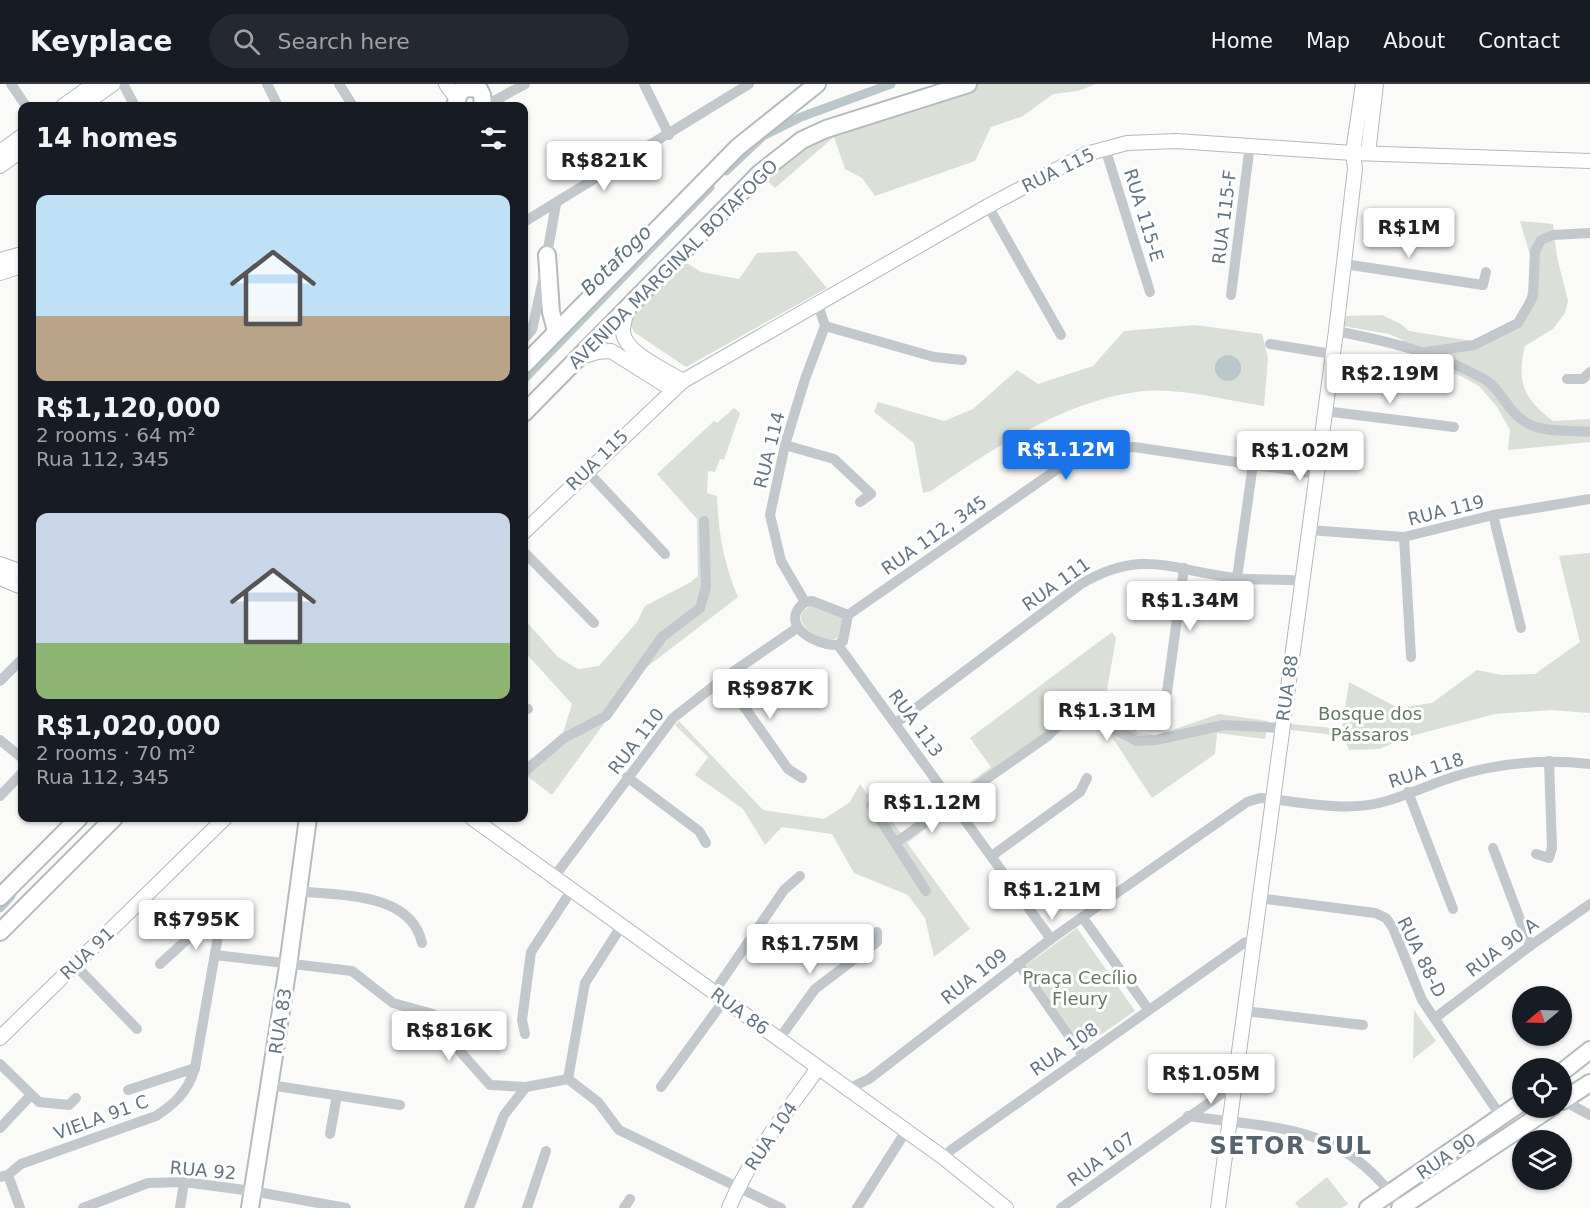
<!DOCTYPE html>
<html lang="en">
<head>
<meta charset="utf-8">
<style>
	body { margin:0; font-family:"DejaVu Sans",sans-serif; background:#242831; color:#f1f3f6; height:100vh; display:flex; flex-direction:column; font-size:22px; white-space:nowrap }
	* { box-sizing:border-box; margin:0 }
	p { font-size:20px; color:#9ea1a6 }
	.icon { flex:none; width:33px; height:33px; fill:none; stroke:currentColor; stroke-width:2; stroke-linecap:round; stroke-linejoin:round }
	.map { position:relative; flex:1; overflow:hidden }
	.drawer { position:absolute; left:18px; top:18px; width:510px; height:720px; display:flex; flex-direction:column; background:#171b24; border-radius:12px; box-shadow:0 2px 4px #0004 }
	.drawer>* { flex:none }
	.needle { width:39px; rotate:251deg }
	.fabs { position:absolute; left:1512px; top:902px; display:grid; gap:12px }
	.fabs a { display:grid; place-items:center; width:60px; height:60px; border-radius:50%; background:#171b24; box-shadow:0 2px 4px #0004; font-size:30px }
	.price { position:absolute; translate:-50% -51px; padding:0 14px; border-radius:6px; background:#fff; color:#222; font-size:20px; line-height:39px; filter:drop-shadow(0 2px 3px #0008) }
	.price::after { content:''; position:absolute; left:50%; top:36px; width:18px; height:14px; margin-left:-9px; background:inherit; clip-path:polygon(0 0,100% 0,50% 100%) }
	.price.active { background:#1a73e8; color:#fff }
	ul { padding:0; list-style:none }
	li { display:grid; align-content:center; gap:12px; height:318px; padding:0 18px }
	li span { display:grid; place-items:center; height:186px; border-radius:12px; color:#555 }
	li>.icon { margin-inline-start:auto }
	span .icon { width:108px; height:108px; fill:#fffc; stroke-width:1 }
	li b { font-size:26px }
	h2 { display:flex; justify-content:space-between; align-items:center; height:72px; padding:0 18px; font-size:26px }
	header { display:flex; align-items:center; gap:36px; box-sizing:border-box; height:84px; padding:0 30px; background:#171b24; border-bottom:2px solid #363941 }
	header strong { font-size:28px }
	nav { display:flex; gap:33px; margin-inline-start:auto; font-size:21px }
	.search { width:420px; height:54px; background:#242831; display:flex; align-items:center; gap:15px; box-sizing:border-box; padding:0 21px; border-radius:33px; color:#9ea1a6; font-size:22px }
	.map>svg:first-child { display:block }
	.green { fill:#dadfd7 }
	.water { fill:#bbc7cb }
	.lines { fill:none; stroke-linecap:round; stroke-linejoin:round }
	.canal { stroke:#bbc7cb; stroke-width:9 }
	.secondary-casing { stroke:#b3babf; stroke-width:16 }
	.primary-casing { stroke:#b5babe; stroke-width:20 }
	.street { stroke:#c3c8cc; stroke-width:10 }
	.secondary { stroke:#fff; stroke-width:14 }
	.primary { stroke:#fff; stroke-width:16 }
	.labels { text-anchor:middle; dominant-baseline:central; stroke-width:6; stroke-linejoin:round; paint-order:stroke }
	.street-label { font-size:18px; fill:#657683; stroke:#fff }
	.park-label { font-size:18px; fill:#687a64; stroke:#fff }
	.water-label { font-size:20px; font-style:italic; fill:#60757c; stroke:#fff }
	.district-label { font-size:24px; font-weight:bold; letter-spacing:1.5px; fill:#57646e; stroke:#fff }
</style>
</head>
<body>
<header>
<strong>Keyplace</strong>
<div class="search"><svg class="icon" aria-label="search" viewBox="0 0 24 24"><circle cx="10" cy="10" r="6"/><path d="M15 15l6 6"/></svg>Search here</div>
<nav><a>Home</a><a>Map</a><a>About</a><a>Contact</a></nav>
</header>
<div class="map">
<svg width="1590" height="1124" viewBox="0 0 1590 1124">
	<rect width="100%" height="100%" fill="#fafaf8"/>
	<g class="green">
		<path d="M968 0H1096L1078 7 1053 10 1023 32 991 43 975 77 875 112 862 94 845 85 834 53 775 104 760 89 802 56Z"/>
		<path d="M1520 137 1553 140 1557 173 1568 217 1565 229 1553 245 1525 262C1516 298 1524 315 1553 337L1590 335V358L1508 366 1510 346 1497 323 1479 302 1459 291 1415 279 1403 256 1389 250 1343 242 1346 232 1382 231 1401 240 1409 247 1472 257 1522 232 1531 195 1532 178Z"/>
		<path d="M796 167 827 204 686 283 634 248 629 237 631 222 682 176 701 188 739 195 757 169Z"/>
		<path d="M1195 241 1262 250 1268 274 1264 322C1223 316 1176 302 1136 308 1063 318 990 366 931 407L923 409 914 359 874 328 878 318 944 337 973 325 1017 286 1038 300 1093 282 1124 247Z"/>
		<path d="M734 324 740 329 724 376 720 375 715 388 708 387 707 409 717 412C718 447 724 481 738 513L643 586 552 711 527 692 524 696V680L562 652 572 620 524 567V535L558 573 578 585 599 582 637 538 645 522 691 498 698 492 697 435 657 390 714 337 717 339Z"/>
		<path d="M1590 469V629L1551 626 1495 630 1407 653 1379 665 1349 666 1343 652 1291 646V640L1342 645 1349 598 1398 624 1432 619 1477 586 1501 591 1535 590 1580 558 1559 472Z"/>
		<path d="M815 520 841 532 844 539 841 553C822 563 779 533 815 520Z"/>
		<path d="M1112 548 1116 554 1107 606 1138 649 1157 651 1219 630 1268 637 1265 655 1217 649 1215 670 1152 714 1108 647 1080 634 959 718 953 711 991 683 970 654Z"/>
		<path d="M679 637 763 726 824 735 850 718 860 700 867 710 870 708 901 749 942 719 948 728 907 759 970 845 934 873 925 834 908 811 854 789 832 750 782 743 765 761 743 725 695 691 708 673 675 641Z"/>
		<path d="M1077 844 1135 927 1083 963 1026 881Z"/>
		<path d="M1414 926 1436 957 1413 975Z"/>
		<path d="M1327 1093 1348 1120 1342 1124H1299L1295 1119Z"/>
	</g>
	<circle class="water" cx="1228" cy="284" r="13"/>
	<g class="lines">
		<g class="canal">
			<path d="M726 87 763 52 801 33 891 0"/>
			<path d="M524 295 710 103"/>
			<path d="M0 824 11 812"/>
		</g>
		<g class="secondary-casing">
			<g id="secondary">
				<path d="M446 0 457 15"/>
				<path d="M63 22 94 0"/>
				<path d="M82 22 113 0"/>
				<path d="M0 68 22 52"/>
				<path d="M1368 69 1376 0"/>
				<path d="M0 82 22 66"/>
				<path d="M0 176 22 170"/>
				<path d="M0 189 22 182"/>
				<path d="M628 223C626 231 623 239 623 247 623 268 667 287 683 297"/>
				<path d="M581 273 597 268 611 267 673 306"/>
				<path d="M524 448 683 297 988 122 1086 70 1127 59 1176 57 1353 69 1590 77"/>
				<path d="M0 480 22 488"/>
				<path d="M0 494 22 503"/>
				<path d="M472 734 944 1074 1006 1124"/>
				<path d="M0 954 225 734"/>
				<path d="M729 1124C750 1073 786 1029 818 984"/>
				<path d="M1218 1124 1336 247 1355 85 1353 69 1363 0"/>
			</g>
		</g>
		<g class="primary-casing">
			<g id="primary">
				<path d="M455 22 460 7 468 4 479 5 482 11 483 22"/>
				<path d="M547 171 551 228 556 247"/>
				<path d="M524 281 738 63 817 0"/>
				<path d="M524 329 760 89 802 56 826 45 968 0"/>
				<path d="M0 813 79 734"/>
				<path d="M0 848 114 734"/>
				<path d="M1562 988 1590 966"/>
				<path d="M1562 1017 1590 999"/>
				<path d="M250 1124 288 882 308 734"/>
				<path d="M1368 1124 1522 1018"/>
				<path d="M1400 1124 1552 1023"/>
			</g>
		</g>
		<g class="street">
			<path d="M11 0 26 22"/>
			<path d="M123 0 135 22"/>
			<path d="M267 0 278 22"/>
			<path d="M339 0 353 22"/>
			<path d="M644 0 669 51"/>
			<path d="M484 17H494L525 0"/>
			<path d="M1105 64 1150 208"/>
			<path d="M988 122 1061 251"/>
			<path d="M524 138 749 0"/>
			<path d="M546 176 556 120"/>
			<path d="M1344 180 1483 201 1486 188"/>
			<path d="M1231 211 1250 60"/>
			<path d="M825 242 934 273 962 276"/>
			<path d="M1336 247C1387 257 1438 269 1484 295 1495 301 1503 315 1511 325 1532 352 1560 345 1590 348"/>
			<path d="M524 255 532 246 544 191"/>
			<path d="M1270 260 1332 270"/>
			<path d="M1426 268 1474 261 1518 239 1533 213 1535 167 1541 156 1553 151 1590 149"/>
			<path d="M1567 295H1583L1590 288"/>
			<path d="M1324 327 1454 343"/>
			<path d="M785 361 834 375 871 410 860 418"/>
			<path d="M586 386 665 470"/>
			<path d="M1493 431 1521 544"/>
			<path d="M1309 446 1404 453 1493 431 1590 415"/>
			<path d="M1404 453 1411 573"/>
			<path d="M524 468 594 539"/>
			<path d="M1237 494 1253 380"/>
			<path d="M805 518 781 477 770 431 785 361 805 295 825 242 818 220"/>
			<path d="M848 531 1056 386 1102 367 1134 363 1317 390"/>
			<path d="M838 561 1051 855"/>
			<path d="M838 561C815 562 777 540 805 518L812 517 848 531"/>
			<path d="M838 561 843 557 848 531"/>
			<path d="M724 594 788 685 802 694"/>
			<path d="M0 597 22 575"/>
			<path d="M1167 608 1184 484"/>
			<path d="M524 623 528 625"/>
			<path d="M896 639 1081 500C1144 463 1172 487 1237 494 1258 497 1280 494 1301 497"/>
			<path d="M0 656 22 674"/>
			<path d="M524 688 564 654 606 632 662 553 700 524 706 503 704 437"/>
			<path d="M627 693 699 747 706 759"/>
			<path d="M1408 708 1453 825"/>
			<path d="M0 712 22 689"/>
			<path d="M871 721 926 807"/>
			<path d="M895 759 1048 652 1067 631 1079 627 1137 657 1156 656 1224 641 1282 644"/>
			<path d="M1493 764 1530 862"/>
			<path d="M1536 770 1549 774 1552 764 1549 677"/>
			<path d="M993 771 1080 708 1087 694"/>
			<path d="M554 793 673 634 724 594 797 544"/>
			<path d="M298 807C340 812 411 808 422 859"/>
			<path d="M1259 814 1375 829 1386 834 1393 844 1422 916 1502 1034"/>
			<path d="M1083 834 1148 925"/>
			<path d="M215 871 352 887 393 919 433 930 447 941 458 965 490 1001 526 1003 568 995 598 1018 619 1046 781 1124"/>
			<path d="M1018 879 1083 972"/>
			<path d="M74 880 137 945"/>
			<path d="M160 880 204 840 221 835"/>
			<path d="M714 908 784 806 800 792"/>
			<path d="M1244 927 1363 941"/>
			<path d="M1435 934 1530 862 1590 820"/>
			<path d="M525 950 522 936 531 868 571 807"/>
			<path d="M779 955 815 905 877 858V848"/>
			<path d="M0 980 39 1018 69 1021 76 1014"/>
			<path d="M568 995 585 899 622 841"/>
			<path d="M270 1001 400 1021"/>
			<path d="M661 1003 725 915"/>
			<path d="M848 1005 869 995 1051 855 1247 718 1260 714C1298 717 1341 728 1379 719 1404 713 1428 701 1453 693 1497 679 1545 675 1590 680"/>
			<path d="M128 1006 195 984"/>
			<path d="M1562 1016 1590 1031"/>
			<path d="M1188 1032C1278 1045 1345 1039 1401 1124"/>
			<path d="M0 1044 31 1011"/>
			<path d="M330 1050 337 1011"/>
			<path d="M944 1074 951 1066 1244 859 1253 856"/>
			<path d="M8 1091 20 1124"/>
			<path d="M0 1093 8 1091 21 1080 156 1032C176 1019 188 1007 195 984L222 829"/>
			<path d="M83 1124 148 1099 184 1098 252 1107 346 1124"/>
			<path d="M180 1124 184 1098"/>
			<path d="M469 1124 504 1031 526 1003"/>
			<path d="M527 1124 546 1067"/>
			<path d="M624 1124 630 1115"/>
			<path d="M857 1124 906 1047"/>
			<path d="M1061 1124 1234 1001"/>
		</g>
		<use href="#secondary" class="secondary"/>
		<use href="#primary" class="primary"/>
	</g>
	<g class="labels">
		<g class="street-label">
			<text transform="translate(1058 86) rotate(-26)">RUA 115</text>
			<text transform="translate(1144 131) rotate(73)">RUA 115-E</text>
			<text transform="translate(1224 133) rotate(-83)">RUA 115-F</text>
			<text transform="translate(673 180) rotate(-45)">AVENIDA MARGINAL BOTAFOGO</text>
			<text transform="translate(769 366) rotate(-76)">RUA 114</text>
			<text transform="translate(597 376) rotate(-44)">RUA 115</text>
			<text transform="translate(1446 426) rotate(-14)">RUA 119</text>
			<text transform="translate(934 451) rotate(-35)">RUA 112, 345</text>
			<text transform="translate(1056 500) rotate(-35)">RUA 111</text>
			<text transform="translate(1287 604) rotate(-82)">RUA 88</text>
			<text transform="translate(916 639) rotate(54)">RUA 113</text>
			<text transform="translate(636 657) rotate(-52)">RUA 110</text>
			<text transform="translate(1426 686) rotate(-18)">RUA 118</text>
			<text transform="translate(1502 863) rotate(-37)">RUA 90 A</text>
			<text transform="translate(87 869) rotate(-44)">RUA 91</text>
			<text transform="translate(1422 873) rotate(64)">RUA 88-D</text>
			<text transform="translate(974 892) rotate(-38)">RUA 109</text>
			<text transform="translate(740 927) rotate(36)">RUA 86</text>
			<text transform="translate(280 937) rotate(-81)">RUA 83</text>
			<text transform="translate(1064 965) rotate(-35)">RUA 108</text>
			<text transform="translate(101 1033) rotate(-20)">VIELA 91 C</text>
			<text transform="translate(771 1052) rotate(-56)">RUA 104</text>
			<text transform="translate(1446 1072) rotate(-34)">RUA 90</text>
			<text transform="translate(1101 1075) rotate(-36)">RUA 107</text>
			<text transform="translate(203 1086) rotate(5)">RUA 92</text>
		</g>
		<g class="park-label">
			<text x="1370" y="629">Bosque dos<tspan x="1370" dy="21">Pássaros</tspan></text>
			<text x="1080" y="893">Praça Cecílio<tspan x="1080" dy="21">Fleury</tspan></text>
		</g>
		<g class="water-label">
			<text transform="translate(616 176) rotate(-45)">Botafogo</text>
		</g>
		<g class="district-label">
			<text x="1291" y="1062">SETOR SUL</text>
		</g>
	</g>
</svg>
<div class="fabs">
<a><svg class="needle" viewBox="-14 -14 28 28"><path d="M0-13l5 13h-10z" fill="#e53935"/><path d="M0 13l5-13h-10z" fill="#9ea1a6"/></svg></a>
<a><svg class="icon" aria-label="locate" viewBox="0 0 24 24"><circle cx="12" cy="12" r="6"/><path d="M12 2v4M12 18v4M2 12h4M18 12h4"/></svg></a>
<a><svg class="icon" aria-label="layers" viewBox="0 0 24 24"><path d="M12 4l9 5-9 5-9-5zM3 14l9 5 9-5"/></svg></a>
</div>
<b class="price" style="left:604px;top:108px">R$821K</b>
<b class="price" style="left:1409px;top:175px">R$1M</b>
<b class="price" style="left:1390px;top:321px">R$2.19M</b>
<b class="price active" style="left:1066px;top:397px">R$1.12M</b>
<b class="price" style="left:1300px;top:398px">R$1.02M</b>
<b class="price" style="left:1190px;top:548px">R$1.34M</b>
<b class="price" style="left:770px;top:636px">R$987K</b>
<b class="price" style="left:1107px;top:658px">R$1.31M</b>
<b class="price" style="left:932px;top:750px">R$1.12M</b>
<b class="price" style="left:1052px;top:837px">R$1.21M</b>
<b class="price" style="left:196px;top:867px">R$795K</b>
<b class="price" style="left:810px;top:891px">R$1.75M</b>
<b class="price" style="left:449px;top:978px">R$816K</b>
<b class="price" style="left:1211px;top:1021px">R$1.05M</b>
<section class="drawer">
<h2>14 homes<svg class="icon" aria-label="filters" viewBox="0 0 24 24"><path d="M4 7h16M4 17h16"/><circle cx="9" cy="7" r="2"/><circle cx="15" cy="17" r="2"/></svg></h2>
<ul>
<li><span style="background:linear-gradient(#bfe0f5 65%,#b9a48a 0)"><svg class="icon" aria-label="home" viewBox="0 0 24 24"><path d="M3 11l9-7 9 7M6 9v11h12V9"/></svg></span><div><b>R$1,120,000</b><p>2 rooms · 64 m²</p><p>Rua 112, 345</p></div></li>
<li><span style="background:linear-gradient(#c9d6e8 70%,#8fb573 0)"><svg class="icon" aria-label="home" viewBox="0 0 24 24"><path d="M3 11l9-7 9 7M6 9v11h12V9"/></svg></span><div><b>R$1,020,000</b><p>2 rooms · 70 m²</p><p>Rua 112, 345</p></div></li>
</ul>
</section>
</div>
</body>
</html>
